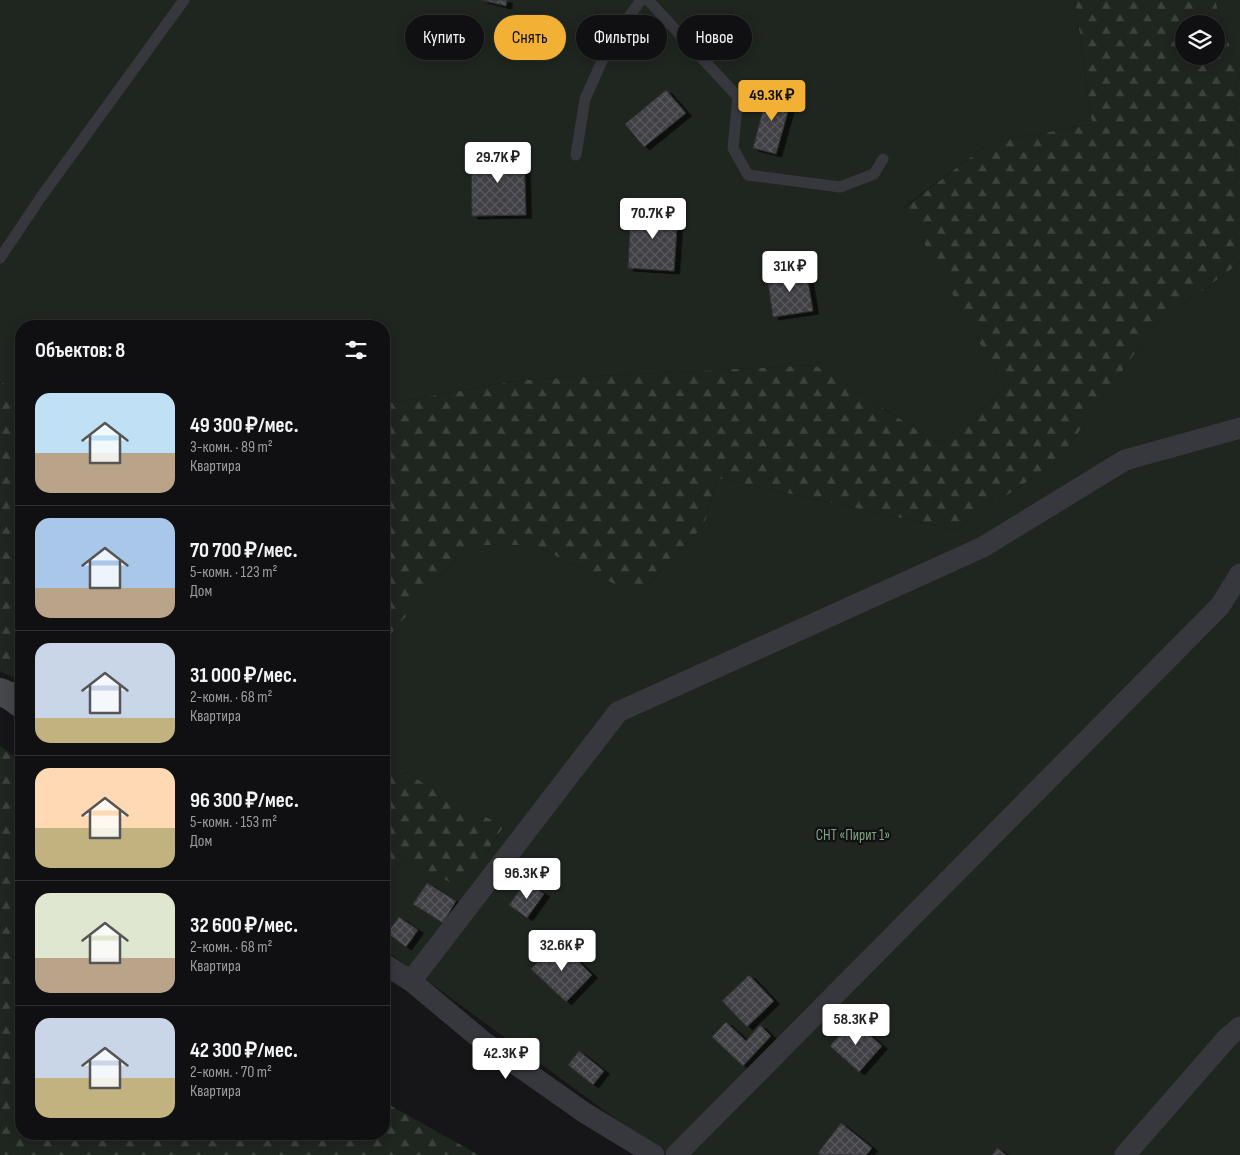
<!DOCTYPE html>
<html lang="ru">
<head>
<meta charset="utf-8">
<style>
	body { margin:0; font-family:"Sofia Sans Condensed",sans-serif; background:#19191b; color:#f1f3f6; height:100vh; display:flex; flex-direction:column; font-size:19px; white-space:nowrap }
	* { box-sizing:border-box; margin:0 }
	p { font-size:16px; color:#9c9d9f }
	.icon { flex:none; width:28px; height:28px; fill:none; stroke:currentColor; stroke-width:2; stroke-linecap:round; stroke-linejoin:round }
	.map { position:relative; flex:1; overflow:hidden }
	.panel { position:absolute; left:15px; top:320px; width:375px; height:820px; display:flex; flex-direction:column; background:#101012; border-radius:20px; box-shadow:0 2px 12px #0003,0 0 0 1px #303032 }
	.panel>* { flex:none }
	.top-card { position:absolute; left:405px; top:15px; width:475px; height:45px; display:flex; gap:10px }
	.controls { position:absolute; left:1175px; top:15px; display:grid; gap:10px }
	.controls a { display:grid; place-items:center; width:50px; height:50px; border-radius:50%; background:#101012; box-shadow:0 2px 12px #0003,0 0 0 1px #303032; font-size:25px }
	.price { position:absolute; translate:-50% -42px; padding:0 11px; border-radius:5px; background:#fff; color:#222; font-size:16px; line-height:32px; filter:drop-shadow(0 1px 2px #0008) }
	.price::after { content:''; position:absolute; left:50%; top:30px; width:15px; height:11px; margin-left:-8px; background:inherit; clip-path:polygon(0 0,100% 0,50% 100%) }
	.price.selected { background:#f2b134; color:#111 }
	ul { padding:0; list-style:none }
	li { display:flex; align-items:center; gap:15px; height:125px; padding:0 20px }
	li+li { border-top:1px solid #303032 }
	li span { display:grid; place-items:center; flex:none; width:140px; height:100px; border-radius:15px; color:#555 }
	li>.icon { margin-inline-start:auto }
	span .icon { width:60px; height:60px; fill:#fffc; stroke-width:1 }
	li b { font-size:21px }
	h2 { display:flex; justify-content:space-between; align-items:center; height:60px; padding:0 20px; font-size:21px }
	.pill { padding:0 18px; border-radius:22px; background:#101012; box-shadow:0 2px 12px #0003,0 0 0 1px #303032; font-size:18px; line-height:45px }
	.pill.selected { background:#f2b134; color:#111 }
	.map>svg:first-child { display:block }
	.forest { fill:url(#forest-firs); fill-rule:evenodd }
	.garden { fill:#1e261f }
	.building { fill:url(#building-cross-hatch); stroke:#303034; filter:url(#shadow) }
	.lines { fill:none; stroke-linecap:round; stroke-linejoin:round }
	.lane { stroke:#37383d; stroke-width:11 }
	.street { stroke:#37383d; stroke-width:21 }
	.secondary { stroke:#45474d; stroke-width:28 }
	.labels { text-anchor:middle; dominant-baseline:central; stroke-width:4.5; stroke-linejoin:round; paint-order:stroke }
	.park-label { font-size:15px; fill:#7fa381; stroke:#111113 }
</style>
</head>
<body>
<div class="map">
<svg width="1240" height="1155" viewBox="0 0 1240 1155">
	<defs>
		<pattern id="forest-firs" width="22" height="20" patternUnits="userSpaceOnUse" patternTransform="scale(1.25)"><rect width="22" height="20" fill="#1e261f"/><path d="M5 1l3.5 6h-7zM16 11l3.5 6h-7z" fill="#3c433d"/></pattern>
		<pattern id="building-cross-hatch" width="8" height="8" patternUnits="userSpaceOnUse" patternTransform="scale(1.25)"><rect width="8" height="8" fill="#404145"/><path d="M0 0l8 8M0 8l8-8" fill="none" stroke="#595a5e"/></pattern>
		<filter id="shadow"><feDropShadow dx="5.5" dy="3" stdDeviation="0" flood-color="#0009"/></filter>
	</defs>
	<rect width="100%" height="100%" fill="#161618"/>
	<g class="forest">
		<path d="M1075 0H1215L1240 78V263L1155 325 1059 460 956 530 717 478 704 526 672 557 639 596 533 545H468L384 642V404L521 380 815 365 940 444 1005 389 904 208 989 143 1092 124ZM1184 24H1216V56H1184Z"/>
		<path d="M0 382 21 389V681L0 671Z"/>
		<path d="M0 746 21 761V1134H384V1102L479 1155H0Z"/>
		<path d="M384 761 504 826 462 890 404 857 384 884Z"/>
	</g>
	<g class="garden">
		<path d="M0 0H1075L1092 124 989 143 904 207 1005 389 940 444 815 365 521 380 384 404V326H21V389L0 382Z"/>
		<path d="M1215 0H1240V78Z"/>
		<path d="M1240 263V1155H668L650 1144 384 949V884L404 857 462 889 504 827 384 761V642L468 545H533L639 596 672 557 704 526 717 478 956 530 1059 460 1155 325Z"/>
	</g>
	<g class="building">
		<path d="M482 0H507L506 6Z"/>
		<path d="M666 90 686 113 644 147 625 124Z"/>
		<path d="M768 91 792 97 776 154 753 148Z"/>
		<path d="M524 152 526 215 472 216 471 154Z"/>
		<path d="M631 209 678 212 674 271 628 268Z"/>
		<path d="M806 269 813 311 773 317 767 275Z"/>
		<path d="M526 881 544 894 527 918 509 905Z"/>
		<path d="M427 883 456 901 443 923 413 904Z"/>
		<path d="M399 917 418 930 406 947 387 933Z"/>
		<path d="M558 941 592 975 566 1002 531 969Z"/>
		<path d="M749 975 774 1001 747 1027 722 1001Z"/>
		<path d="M853 1020 882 1046 859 1072 830 1046Z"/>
		<path d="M726 1022 746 1041 760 1025 771 1036 743 1066 712 1037Z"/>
		<path d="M579 1051 604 1071 593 1085 568 1065Z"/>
		<path d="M841 1123 872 1148 866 1155H820L818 1153Z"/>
		<path d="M997 1148 1006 1155H992Z"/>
	</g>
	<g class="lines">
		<g class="lane">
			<path d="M648 0 738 97 733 148 748 175 840 187 874 174 883 159"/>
			<path d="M576 155 585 99 610 43 641 0"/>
			<path d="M0 258 41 197 184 0"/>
		</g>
		<g class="street">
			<path d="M384 964 411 981 484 1042 585 1113 654 1155"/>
			<path d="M411 981 618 712 983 547 1125 460 1240 428"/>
			<path d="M676 1155 1220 606 1240 574"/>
			<path d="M1125 1155 1228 1037 1240 1027"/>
		</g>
		<path class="secondary" d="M0 692 10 696 21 704"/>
	</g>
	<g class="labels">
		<g class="park-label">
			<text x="853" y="835">СНТ «Пирит 1»</text>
		</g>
	</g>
</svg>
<div class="controls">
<a><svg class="icon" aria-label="layers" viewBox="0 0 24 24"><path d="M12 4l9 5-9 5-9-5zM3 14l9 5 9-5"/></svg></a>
</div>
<b class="price selected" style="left:772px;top:122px">49.3K ₽</b>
<b class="price" style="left:498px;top:184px">29.7K ₽</b>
<b class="price" style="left:653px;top:240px">70.7K ₽</b>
<b class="price" style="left:790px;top:293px">31K ₽</b>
<b class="price" style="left:527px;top:900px">96.3K ₽</b>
<b class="price" style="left:562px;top:972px">32.6K ₽</b>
<b class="price" style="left:856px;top:1046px">58.3K ₽</b>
<b class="price" style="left:506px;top:1080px">42.3K ₽</b>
<div class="top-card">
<a class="pill">Купить</a>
<a class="pill selected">Снять</a>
<a class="pill">Фильтры</a>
<a class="pill">Новое</a>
</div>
<section class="panel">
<h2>Объектов: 8<svg class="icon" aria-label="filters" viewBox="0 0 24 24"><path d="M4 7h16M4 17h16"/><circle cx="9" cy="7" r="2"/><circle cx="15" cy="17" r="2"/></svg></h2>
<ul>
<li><span style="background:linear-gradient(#bfe0f5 60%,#b9a48a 0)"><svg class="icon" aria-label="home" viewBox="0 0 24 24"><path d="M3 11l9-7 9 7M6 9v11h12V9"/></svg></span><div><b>49 300 ₽/мес.</b><p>3-комн. · 89 m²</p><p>Квартира</p></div></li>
<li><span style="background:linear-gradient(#a9c7e8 70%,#b9a48a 0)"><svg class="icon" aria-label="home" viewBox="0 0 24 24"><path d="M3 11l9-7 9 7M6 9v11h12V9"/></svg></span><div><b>70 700 ₽/мес.</b><p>5-комн. · 123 m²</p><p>Дом</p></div></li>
<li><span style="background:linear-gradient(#c9d6e8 75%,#c2b280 0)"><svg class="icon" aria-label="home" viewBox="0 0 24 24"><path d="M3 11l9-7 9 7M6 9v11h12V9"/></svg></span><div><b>31 000 ₽/мес.</b><p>2-комн. · 68 m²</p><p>Квартира</p></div></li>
<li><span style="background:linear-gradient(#ffd9b3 60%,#c2b280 0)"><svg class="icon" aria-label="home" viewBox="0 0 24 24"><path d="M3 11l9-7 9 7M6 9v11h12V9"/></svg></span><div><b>96 300 ₽/мес.</b><p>5-комн. · 153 m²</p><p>Дом</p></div></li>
<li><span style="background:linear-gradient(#dfe7d0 65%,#b9a48a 0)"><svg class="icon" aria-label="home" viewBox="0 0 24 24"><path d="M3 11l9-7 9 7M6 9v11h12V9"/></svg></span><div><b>32 600 ₽/мес.</b><p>2-комн. · 68 m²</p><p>Квартира</p></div></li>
<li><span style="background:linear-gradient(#c9d6e8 60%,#c2b280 0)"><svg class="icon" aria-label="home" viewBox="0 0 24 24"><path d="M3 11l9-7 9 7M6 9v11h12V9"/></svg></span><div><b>42 300 ₽/мес.</b><p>2-комн. · 70 m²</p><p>Квартира</p></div></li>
</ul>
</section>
</div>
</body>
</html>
